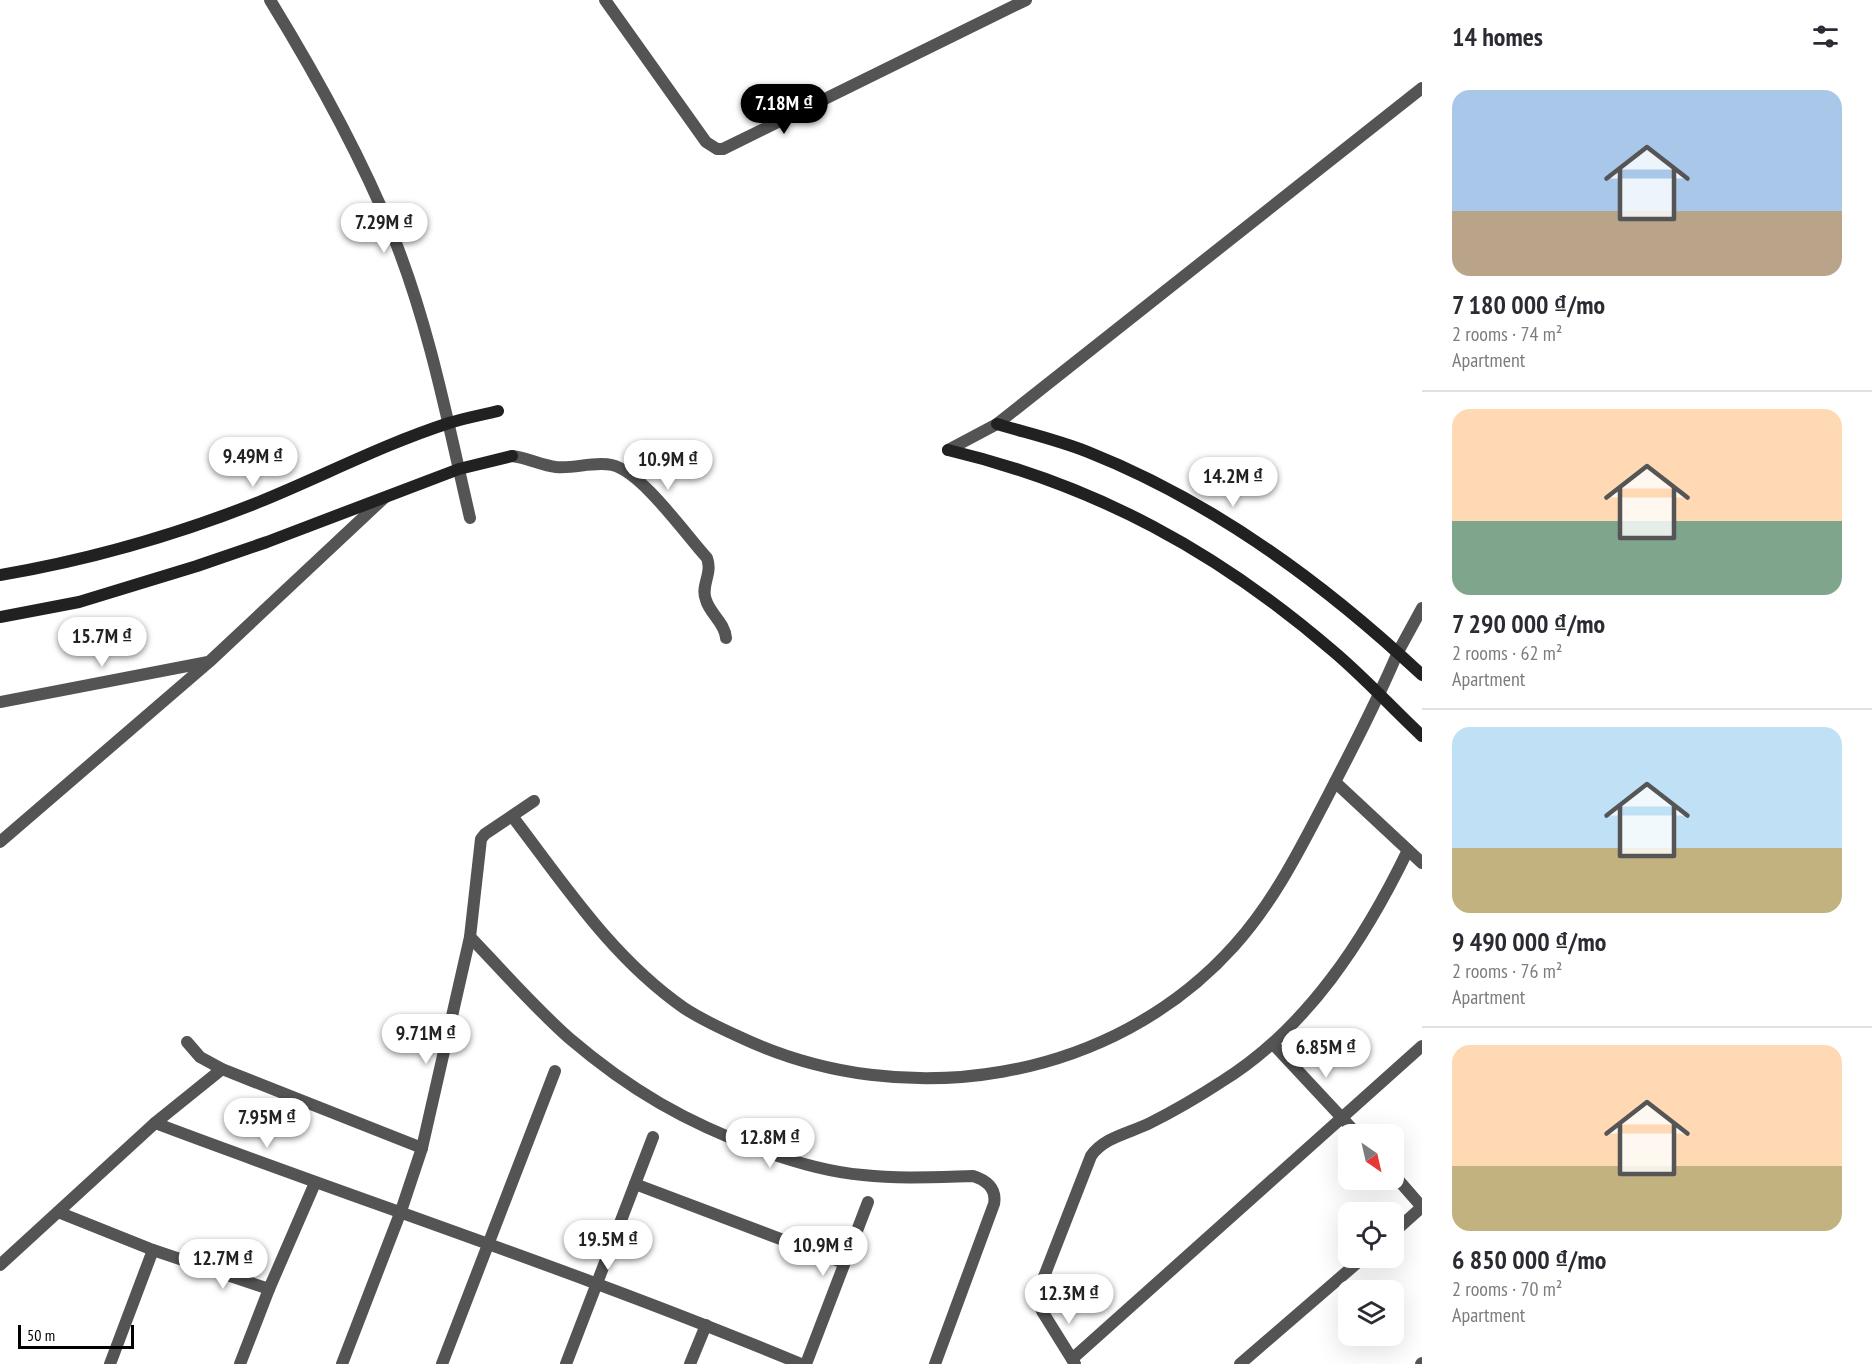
<!DOCTYPE html>
<html lang="en">
<head>
<meta charset="utf-8">
<style>
	body { margin:0; font-family:"PT Sans Narrow",sans-serif; background:#f2f2f3; color:#2b2b33; height:100vh; display:flex; flex-direction:column; font-size:22px; white-space:nowrap }
	* { box-sizing:border-box; margin:0 }
	p { font-size:20px; color:#7c7c81 }
	.icon { flex:none; width:33px; height:33px; fill:none; stroke:currentColor; stroke-width:2; stroke-linecap:round; stroke-linejoin:round }
	.map { position:relative; flex:1; overflow:hidden }
	.side { display:flex; flex-direction:column; background:#fff; width:450px }
	.side>* { flex:none }
	.needle { width:39px; rotate:146deg }
	.tools { position:absolute; left:1338px; top:1124px; display:grid; gap:12px }
	.tools a { display:grid; place-items:center; width:66px; height:66px; border-radius:12px; background:#fff; box-shadow:0 6px 24px #0002; font-size:30px }
	.scale { position:absolute; left:18px; bottom:15px; width:116px; box-sizing:border-box; padding-left:6px; border:3px solid #000; border-top:0; font-size:16px; line-height:21px; white-space:nowrap; color:#000; -webkit-text-stroke:4px #fff; paint-order:stroke }
	.price { position:absolute; translate:-50% -51px; padding:0 14px; border-radius:21px; background:#fff; color:#222; font-size:20px; line-height:39px; filter:drop-shadow(0 2px 3px #0008) }
	.price::after { content:''; position:absolute; left:50%; top:36px; width:18px; height:14px; margin-left:-9px; background:inherit; clip-path:polygon(0 0,100% 0,50% 100%) }
	.price.active { background:#000; color:#fff }
	ul { padding:0; list-style:none }
	li { display:grid; align-content:center; gap:12px; height:318px; padding:0 30px }
	li+li { border-top:2px solid #e1e1e2 }
	li span { display:grid; place-items:center; height:186px; border-radius:18px; color:#555 }
	li>.icon { margin-inline-start:auto }
	span .icon { width:108px; height:108px; fill:#fffc; stroke-width:1 }
	li b { font-size:26px }
	h2 { display:flex; justify-content:space-between; align-items:center; height:72px; padding:0 30px; font-size:26px }
	main { display:flex; flex:1; min-height:0 }
	.map>svg:first-child { display:block }
	.lines { fill:none; stroke-linecap:round; stroke-linejoin:round }
	.minor { stroke:#545454; stroke-width:12 }
	.tertiary { stroke:#545454; stroke-width:12 }
	.secondary { stroke:#212121; stroke-width:12 }
</style>
</head>
<body>
<main>
<div class="map">
<svg width="1422" height="1364" viewBox="0 0 1422 1364">
	<rect width="100%" height="100%" fill="#fff"/>
	<g class="lines">
		<g class="minor">
			<path d="M605 0 706 142 717 149H723L1026 0"/>
			<path d="M512 456C528 458 541 465 556 467 575 469 593 461 612 465 642 472 685 534 707 558 713 574 700 586 706 600 710 614 725 623 726 638"/>
			<path d="M1398 652 1422 608"/>
			<path d="M0 702 208 662"/>
			<path d="M1335 782 1422 863"/>
			<path d="M0 842 209 662 384 498"/>
			<path d="M470 937C503 971 534 1007 569 1038 631 1091 686 1122 761 1150 794 1162 828 1172 863 1175 899 1179 936 1177 973 1176 986 1180 997 1188 994 1204L935 1364"/>
			<path d="M187 1042 200 1057 222 1069 422 1148"/>
			<path d="M1273 1044 1357 1134"/>
			<path d="M222 1069 155 1123C370 1204 588 1275 801 1364"/>
			<path d="M1394 1175 1422 1207"/>
			<path d="M635 1184 844 1263"/>
			<path d="M58 1212 153 1250 269 1289 315 1183"/>
			<path d="M1394 1232 1422 1207"/>
			<path d="M0 1265 155 1123"/>
			<path d="M1072 1359 1422 1046"/>
			<path d="M110 1364 153 1250"/>
			<path d="M240 1364 269 1289"/>
			<path d="M442 1364 555 1071"/>
			<path d="M566 1364 653 1137"/>
			<path d="M690 1364 706 1325"/>
			<path d="M806 1364 868 1202"/>
			<path d="M1075 1364 1042 1311 1039 1304 1038 1292 1091 1156C1104 1137 1130 1133 1150 1123 1174 1111 1198 1097 1221 1082 1307 1029 1365 939 1408 850"/>
			<path d="M1240 1364 1364 1257"/>
			<path d="M1421 1364 1422 1363"/>
		</g>
		<g class="tertiary">
			<path d="M270 0C316 75 359 152 392 233 429 324 448 423 470 518"/>
			<path d="M948 450 997 424 1422 88"/>
			<path d="M512 816C564 884 612 958 684 1008 702 1020 722 1029 742 1038 905 1114 1112 1082 1234 946 1271 905 1296 857 1321 809 1348 757 1375 706 1398 652"/>
			<path d="M342 1364 401 1211 422 1148 470 937 481 839 485 834 534 801"/>
		</g>
		<g class="secondary">
			<path d="M997 424C1027 433 1058 440 1088 452 1214 502 1324 583 1422 675"/>
			<path d="M948 450C1096 485 1218 552 1333 651 1364 677 1392 708 1422 736"/>
			<path d="M0 575C88 560 176 535 259 502 323 476 384 444 449 423 465 418 482 415 498 411"/>
			<path d="M0 617 79 602 197 566 267 542 459 469 512 456"/>
		</g>
	</g>
</svg>
<div class="tools">
<a><svg class="needle" viewBox="-14 -14 28 28"><path d="M0-13l5 13h-10z" fill="#e53935"/><path d="M0 13l5-13h-10z" fill="#7c7c81"/></svg></a>
<a><svg class="icon" aria-label="locate" viewBox="0 0 24 24"><circle cx="12" cy="12" r="6"/><path d="M12 2v4M12 18v4M2 12h4M18 12h4"/></svg></a>
<a><svg class="icon" aria-label="layers" viewBox="0 0 24 24"><path d="M12 4l9 5-9 5-9-5zM3 14l9 5 9-5"/></svg></a>
</div>
<div class="scale">50 m</div>
<b class="price active" style="left:784px;top:135px">7.18M ₫</b>
<b class="price" style="left:384px;top:254px">7.29M ₫</b>
<b class="price" style="left:253px;top:488px">9.49M ₫</b>
<b class="price" style="left:668px;top:491px">10.9M ₫</b>
<b class="price" style="left:1233px;top:508px">14.2M ₫</b>
<b class="price" style="left:102px;top:668px">15.7M ₫</b>
<b class="price" style="left:426px;top:1065px">9.71M ₫</b>
<b class="price" style="left:1326px;top:1079px">6.85M ₫</b>
<b class="price" style="left:267px;top:1149px">7.95M ₫</b>
<b class="price" style="left:770px;top:1169px">12.8M ₫</b>
<b class="price" style="left:608px;top:1271px">19.5M ₫</b>
<b class="price" style="left:823px;top:1277px">10.9M ₫</b>
<b class="price" style="left:223px;top:1290px">12.7M ₫</b>
<b class="price" style="left:1069px;top:1325px">12.3M ₫</b>
</div>
<section class="side">
<h2>14 homes<svg class="icon" aria-label="filters" viewBox="0 0 24 24"><path d="M4 7h16M4 17h16"/><circle cx="9" cy="7" r="2"/><circle cx="15" cy="17" r="2"/></svg></h2>
<ul>
<li><span style="background:linear-gradient(#a9c7e8 65%,#b9a48a 0)"><svg class="icon" aria-label="home" viewBox="0 0 24 24"><path d="M3 11l9-7 9 7M6 9v11h12V9"/></svg></span><div><b>7 180 000 ₫/mo</b><p>2 rooms · 74 m²</p><p>Apartment</p></div></li>
<li><span style="background:linear-gradient(#ffd9b3 60%,#7fa58c 0)"><svg class="icon" aria-label="home" viewBox="0 0 24 24"><path d="M3 11l9-7 9 7M6 9v11h12V9"/></svg></span><div><b>7 290 000 ₫/mo</b><p>2 rooms · 62 m²</p><p>Apartment</p></div></li>
<li><span style="background:linear-gradient(#bfe0f5 65%,#c2b280 0)"><svg class="icon" aria-label="home" viewBox="0 0 24 24"><path d="M3 11l9-7 9 7M6 9v11h12V9"/></svg></span><div><b>9 490 000 ₫/mo</b><p>2 rooms · 76 m²</p><p>Apartment</p></div></li>
<li><span style="background:linear-gradient(#ffd9b3 65%,#c2b280 0)"><svg class="icon" aria-label="home" viewBox="0 0 24 24"><path d="M3 11l9-7 9 7M6 9v11h12V9"/></svg></span><div><b>6 850 000 ₫/mo</b><p>2 rooms · 70 m²</p><p>Apartment</p></div></li>
</ul>
</section>
</main>
</body>
</html>
